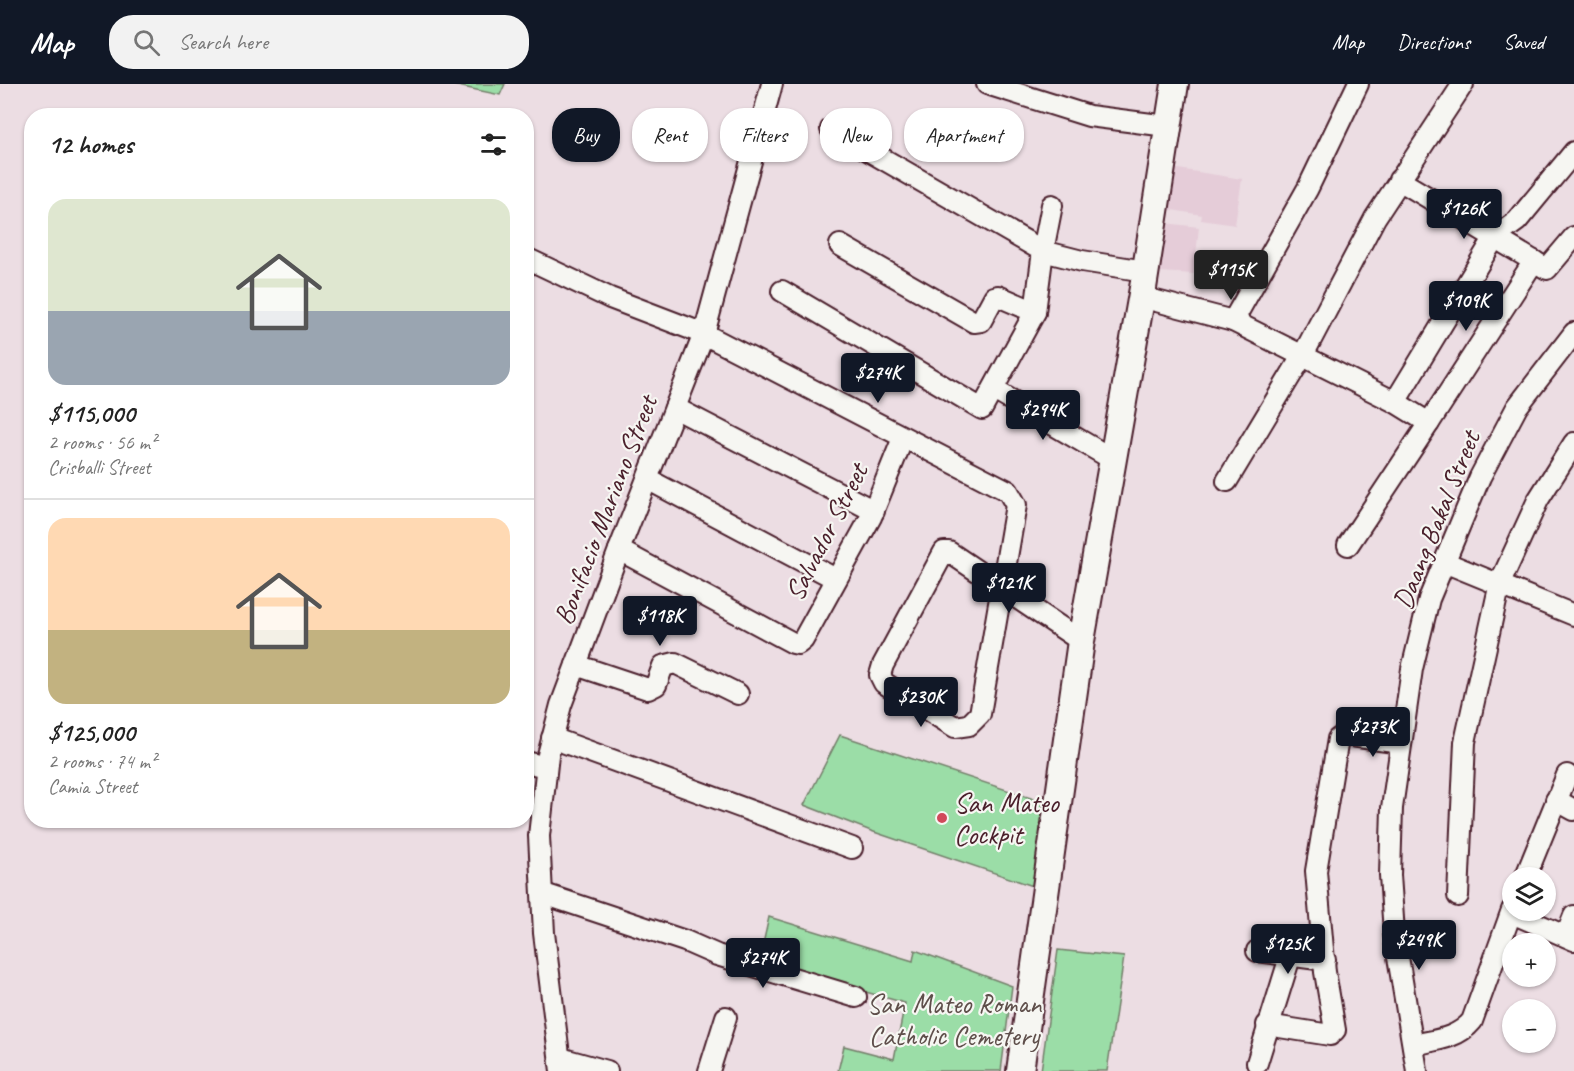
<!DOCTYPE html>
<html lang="en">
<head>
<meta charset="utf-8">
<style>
	body { margin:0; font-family:Caveat,sans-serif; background:#f2f2f2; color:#222; height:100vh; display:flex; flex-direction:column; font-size:22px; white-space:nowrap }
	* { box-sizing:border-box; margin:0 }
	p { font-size:20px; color:#767676 }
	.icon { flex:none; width:33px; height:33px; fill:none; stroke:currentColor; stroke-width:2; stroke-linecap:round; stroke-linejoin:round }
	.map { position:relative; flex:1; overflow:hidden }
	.drawer { position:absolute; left:24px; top:24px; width:510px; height:720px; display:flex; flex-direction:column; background:#fff; border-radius:24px; box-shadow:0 2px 4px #0004 }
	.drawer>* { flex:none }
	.hud { position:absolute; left:552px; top:24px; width:570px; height:54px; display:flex; gap:12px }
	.buttons { position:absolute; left:1502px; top:783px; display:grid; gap:12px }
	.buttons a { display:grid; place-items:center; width:54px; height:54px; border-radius:50%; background:#fff; box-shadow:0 2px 4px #0004; font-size:30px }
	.price { position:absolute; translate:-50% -51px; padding:0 14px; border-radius:6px; background:#111827; color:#fff; font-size:20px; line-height:39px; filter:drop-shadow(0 2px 3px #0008) }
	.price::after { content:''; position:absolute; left:50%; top:36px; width:18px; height:14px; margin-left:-9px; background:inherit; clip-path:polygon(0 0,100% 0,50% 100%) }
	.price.on { background:#222; color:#fff }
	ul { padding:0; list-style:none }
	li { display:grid; align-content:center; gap:12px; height:318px; padding:0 24px }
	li+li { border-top:2px solid #e0e0e0 }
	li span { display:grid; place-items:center; height:186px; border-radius:18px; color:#555 }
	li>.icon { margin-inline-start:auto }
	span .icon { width:108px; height:108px; fill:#fffc; stroke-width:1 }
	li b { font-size:26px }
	h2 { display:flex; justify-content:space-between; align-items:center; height:72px; padding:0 24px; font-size:26px }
	.pill { padding:0 21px; border-radius:24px; background:#fff; box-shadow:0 2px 4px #0004; font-size:21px; line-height:54px }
	.pill.on { background:#111827; color:#fff }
	header { display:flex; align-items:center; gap:36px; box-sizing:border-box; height:84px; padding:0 30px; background:#111827; color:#fff }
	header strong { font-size:28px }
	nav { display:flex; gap:33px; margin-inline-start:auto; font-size:21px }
	.search { width:420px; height:54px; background:#f2f2f2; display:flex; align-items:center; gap:15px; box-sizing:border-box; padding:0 21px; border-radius:24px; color:#767676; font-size:22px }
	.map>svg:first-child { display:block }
	.built { fill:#e5ccd8 }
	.green { fill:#9bdda7; stroke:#727e69; stroke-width:1.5 }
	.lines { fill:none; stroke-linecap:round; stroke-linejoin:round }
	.minor-casing { stroke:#4a1f2b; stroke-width:24 }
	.major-casing { stroke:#4a1f2b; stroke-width:30 }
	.minor { stroke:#f6f6f2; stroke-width:20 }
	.major { stroke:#f6f6f2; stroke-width:26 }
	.poi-dot { fill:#d1495b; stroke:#f6f6f2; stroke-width:2 }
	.labels { text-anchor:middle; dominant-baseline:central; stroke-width:4.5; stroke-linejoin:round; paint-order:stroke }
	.street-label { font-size:28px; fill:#4a1f2b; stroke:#f6f6f2 }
	.poi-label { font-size:28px; fill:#4a1f2b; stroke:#f6f6f2; text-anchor:start }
	.park-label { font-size:28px; fill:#5e4e4a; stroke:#f6f6f2 }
</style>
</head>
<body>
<header>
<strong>Map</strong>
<div class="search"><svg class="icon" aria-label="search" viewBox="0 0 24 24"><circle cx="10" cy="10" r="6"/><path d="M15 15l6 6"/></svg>Search here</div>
<nav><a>Map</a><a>Directions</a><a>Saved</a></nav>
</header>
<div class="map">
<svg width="1574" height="987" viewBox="0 0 1574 987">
	<rect width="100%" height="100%" fill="#ecdde3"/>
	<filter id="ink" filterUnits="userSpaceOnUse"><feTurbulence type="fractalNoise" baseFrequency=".0167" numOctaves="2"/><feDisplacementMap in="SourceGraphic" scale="12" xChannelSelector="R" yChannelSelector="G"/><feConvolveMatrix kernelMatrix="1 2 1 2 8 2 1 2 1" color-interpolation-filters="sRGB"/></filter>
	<g filter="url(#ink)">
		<g class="built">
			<path d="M1172 84 1242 95 1235 141 1201 136 1202 131 1166 125Z"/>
			<path d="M1165 139 1199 143 1194 190 1160 188Z"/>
		</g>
		<g class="green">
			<path d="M448 0H505L500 11Z"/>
			<path d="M840 651 1049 720 1033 802 871 747 804 721Z"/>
			<path d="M769 833 913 877 915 866 1012 902 1001 987H838L844 962 894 975 905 919 759 878Z"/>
			<path d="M1058 866 1124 873 1107 987H1041Z"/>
		</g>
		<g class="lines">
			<g class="minor-casing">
				<g id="minor">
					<path d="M987 0 1089 32 1167 42"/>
					<path d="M831 45 1043 167 1082 177 1145 187"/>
					<path d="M1399 96 1547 185 1574 153"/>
					<path d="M840 161 974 238 981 237 994 213 998 212 1035 228"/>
					<path d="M526 174 610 214 704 250 1008 407 1016 421 980 630 969 641 955 643 884 599 880 591 883 581 944 468H949L1081 557"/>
					<path d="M782 207 982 325 1035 228 1043 167 1052 121"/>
					<path d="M1141 213 1233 237 1395 318 1429 339 1348 461"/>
					<path d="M1233 237 1308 104 1358 0"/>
					<path d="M994 306 1112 375"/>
					<path d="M1395 318 1495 153 1517 137 1574 68"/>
					<path d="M675 324 874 427"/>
					<path d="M1429 339 1534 177"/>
					<path d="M649 396 836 495"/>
					<path d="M1227 397 1303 271 1375 134 1463 0"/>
					<path d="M619 466 793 559 798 560 803 556 871 433 903 354"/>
					<path d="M1444 478 1574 531"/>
					<path d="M576 581 648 605 656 601 663 582 675 579 738 610"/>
					<path d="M552 654 852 764"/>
					<path d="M526 678 546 683"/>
					<path d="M1556 716 1574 726"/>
					<path d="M1525 794 1567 691"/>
					<path d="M544 810 685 857 717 871 856 913"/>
					<path d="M1458 812 1465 658 1500 499 1538 416 1574 359"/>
					<path d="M1512 829 1574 856"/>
					<path d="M1566 852 1574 832"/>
					<path d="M1257 867 1325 876"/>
					<path d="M1267 941 1330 951 1335 946 1325 888 1316 787 1338 655 1344 651 1401 659"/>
					<path d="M1413 961C1435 956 1457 955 1472 937L1512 826"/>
					<path d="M560 974 607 987"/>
					<path d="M1257 979 1290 873"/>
					<path d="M561 987 544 849 539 752 548 671 561 621 619 466 704 250 772 0"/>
					<path d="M709 987 726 933"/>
					<path d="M1417 987 1394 849 1390 791 1392 724 1412 585 1429 515 1480 393 1517 323 1574 249"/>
				</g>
			</g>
			<g class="major-casing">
				<path id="major" d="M1020 987 1081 557 1143 204 1175 0"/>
			</g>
			<use href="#minor" class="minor"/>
			<use href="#major" class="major"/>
		</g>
	</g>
	<circle class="poi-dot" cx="942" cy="734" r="6"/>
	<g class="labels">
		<g class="street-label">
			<text transform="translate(605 426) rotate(-69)">Bonifacio Mariano Street</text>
			<text transform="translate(1436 436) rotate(-68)">Daang Bakal Street</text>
			<text transform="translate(826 448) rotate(-63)">Salvador Street</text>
		</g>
		<g class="poi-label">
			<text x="954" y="718">San Mateo<tspan x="954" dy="32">Cockpit</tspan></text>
		</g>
		<g class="park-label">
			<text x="954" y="919">San Mateo Roman<tspan x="954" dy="32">Catholic Cemetery</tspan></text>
		</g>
	</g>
</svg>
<div class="buttons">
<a><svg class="icon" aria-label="layers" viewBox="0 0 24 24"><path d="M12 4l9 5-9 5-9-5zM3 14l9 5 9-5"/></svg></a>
<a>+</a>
<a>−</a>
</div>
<b class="price" style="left:1464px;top:156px">$126K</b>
<b class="price on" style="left:1231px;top:217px">$115K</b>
<b class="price" style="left:1466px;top:248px">$109K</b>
<b class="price" style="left:878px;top:320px">$274K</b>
<b class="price" style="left:1043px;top:357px">$294K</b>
<b class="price" style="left:1009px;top:530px">$121K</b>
<b class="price" style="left:660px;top:563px">$118K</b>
<b class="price" style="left:921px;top:644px">$230K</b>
<b class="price" style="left:1373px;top:674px">$273K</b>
<b class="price" style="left:1419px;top:887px">$249K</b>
<b class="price" style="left:1288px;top:891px">$125K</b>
<b class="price" style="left:763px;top:905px">$274K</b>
<div class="hud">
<a class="pill on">Buy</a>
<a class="pill">Rent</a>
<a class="pill">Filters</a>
<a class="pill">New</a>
<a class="pill">Apartment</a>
</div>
<section class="drawer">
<h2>12 homes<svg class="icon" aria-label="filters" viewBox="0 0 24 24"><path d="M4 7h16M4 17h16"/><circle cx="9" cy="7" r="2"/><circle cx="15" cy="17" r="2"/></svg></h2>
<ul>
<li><span style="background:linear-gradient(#dfe7d0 60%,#9aa5b1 0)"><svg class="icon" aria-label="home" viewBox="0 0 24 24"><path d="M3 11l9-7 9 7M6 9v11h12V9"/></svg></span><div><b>$115,000</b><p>2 rooms · 56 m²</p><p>Crisballi Street</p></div></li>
<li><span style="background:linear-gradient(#ffd9b3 60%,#c2b280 0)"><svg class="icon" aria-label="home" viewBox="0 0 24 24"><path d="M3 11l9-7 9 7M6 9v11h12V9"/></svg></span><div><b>$125,000</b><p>2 rooms · 74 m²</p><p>Camia Street</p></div></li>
</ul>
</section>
</div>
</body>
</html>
